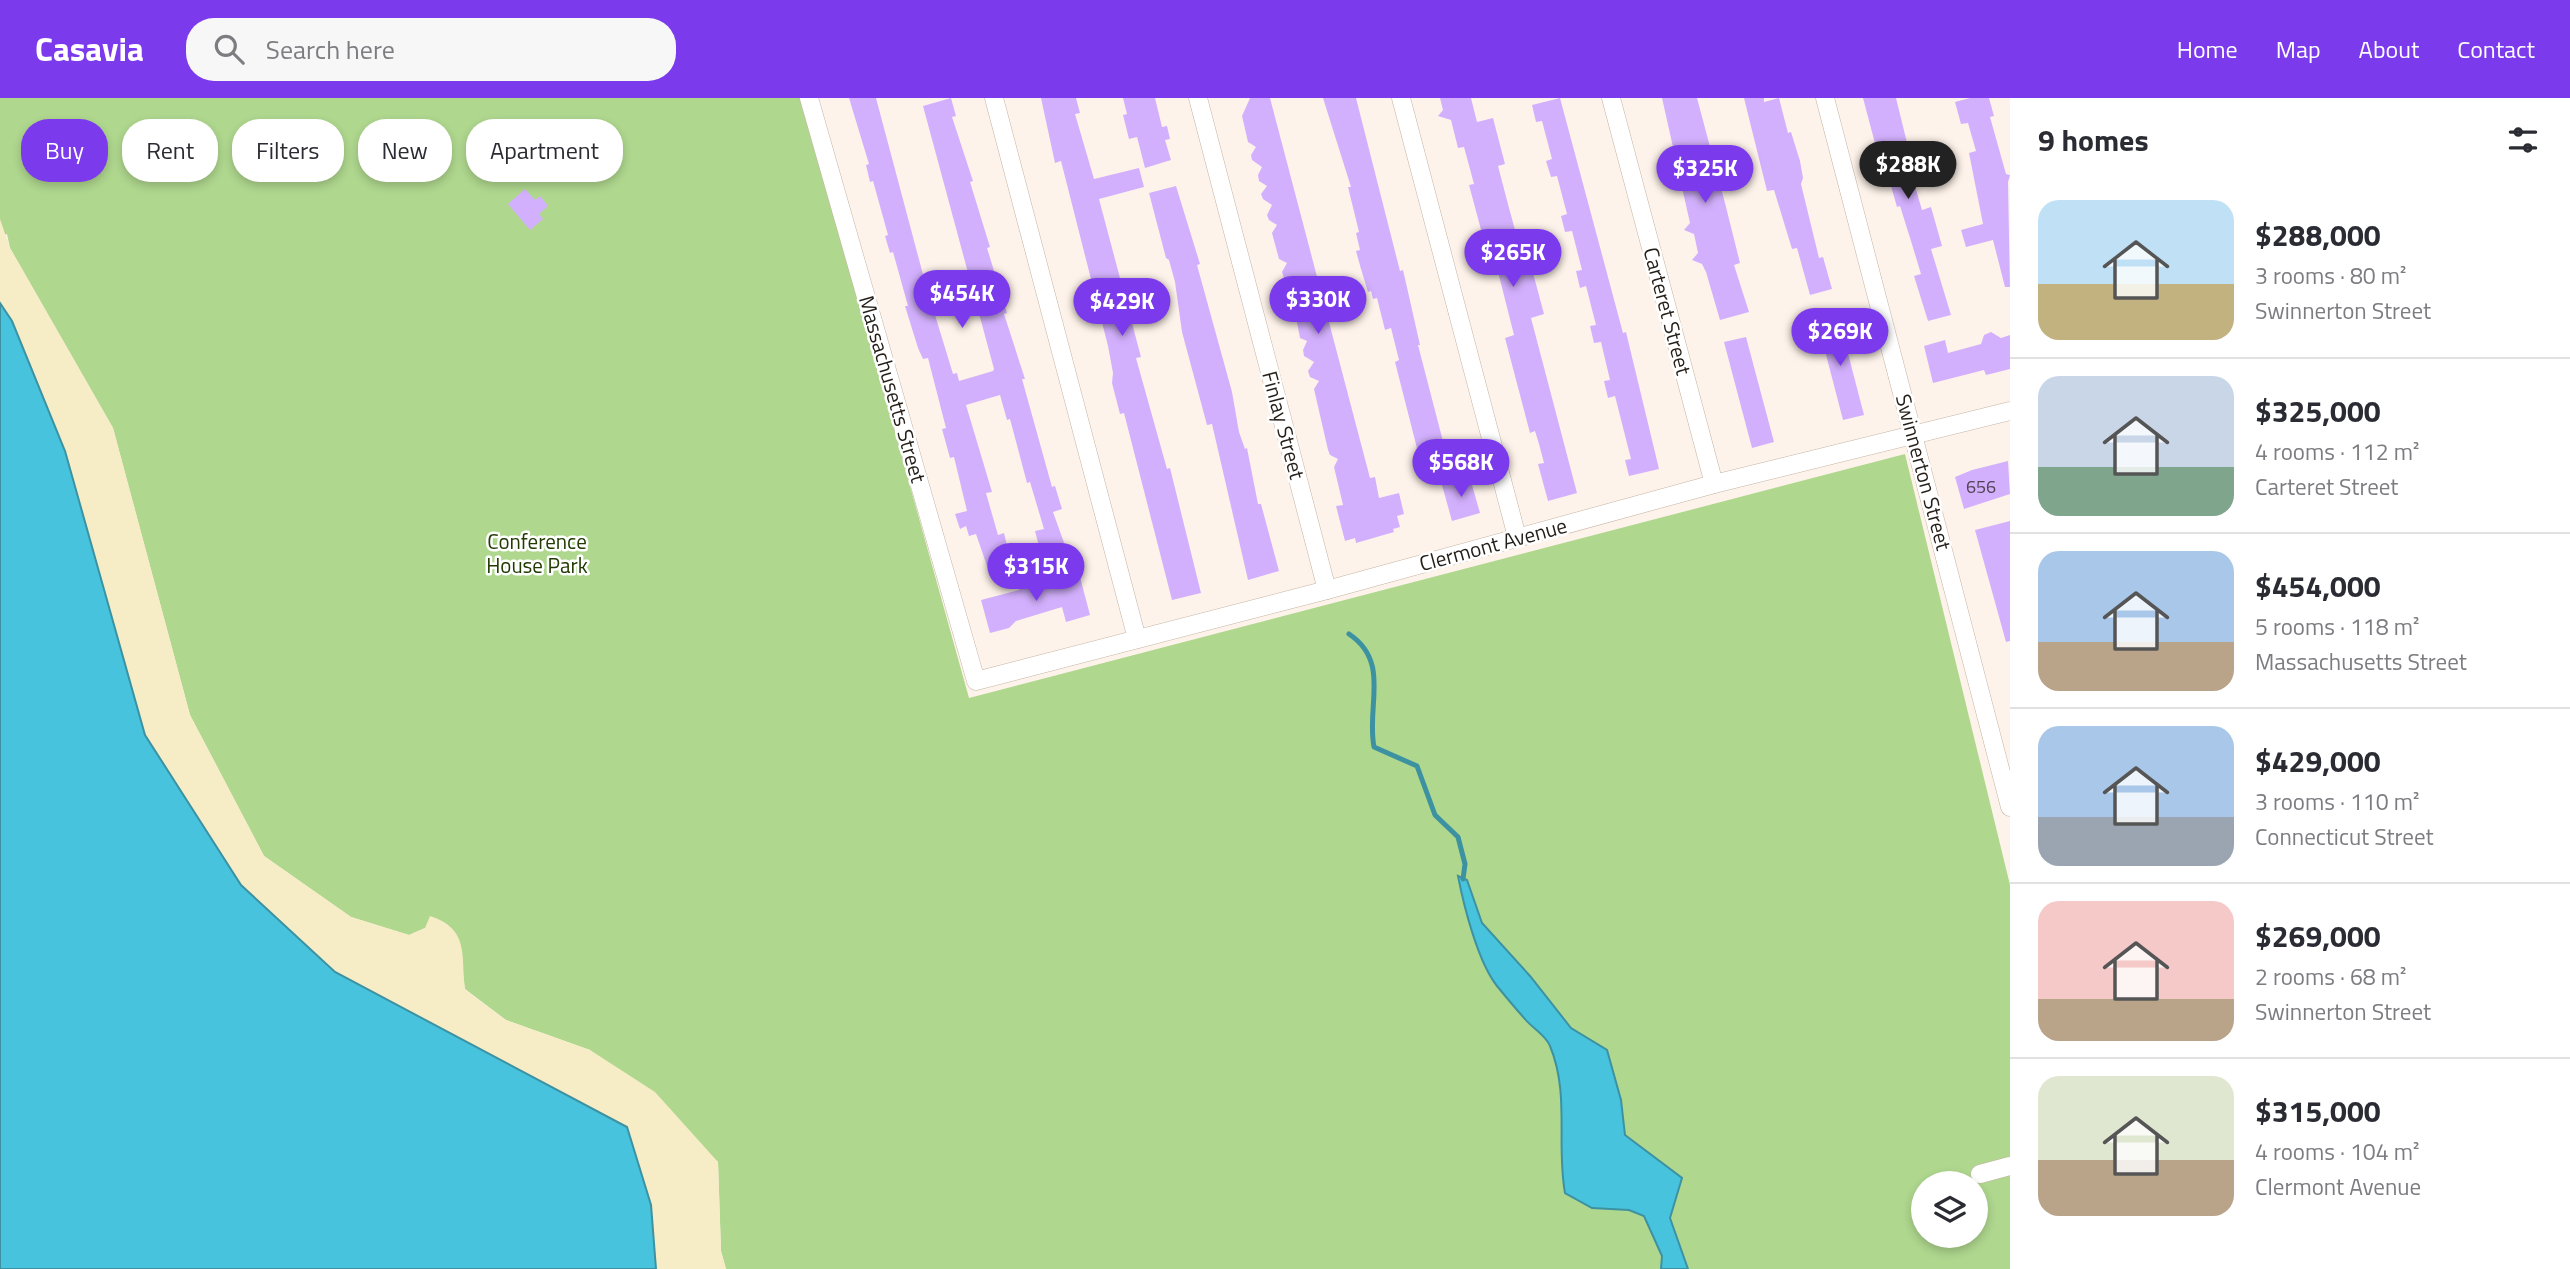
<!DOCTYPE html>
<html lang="en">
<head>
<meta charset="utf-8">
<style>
	body { margin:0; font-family:"Titillium Web",sans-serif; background:#f7f7f7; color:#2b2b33; height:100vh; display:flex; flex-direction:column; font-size:26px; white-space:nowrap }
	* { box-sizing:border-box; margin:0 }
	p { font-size:23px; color:#7c7c81 }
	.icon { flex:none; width:38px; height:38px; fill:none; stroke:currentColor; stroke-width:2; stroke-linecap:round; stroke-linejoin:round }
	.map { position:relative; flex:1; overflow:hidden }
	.drawer { display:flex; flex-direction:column; background:#fff; width:560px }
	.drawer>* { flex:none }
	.banner { position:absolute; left:21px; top:21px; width:665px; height:63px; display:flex; gap:14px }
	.fabs { position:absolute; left:1911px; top:1073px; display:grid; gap:14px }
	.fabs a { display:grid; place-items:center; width:77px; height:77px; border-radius:50%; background:#fff; box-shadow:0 4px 10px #0003; font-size:35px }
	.price { position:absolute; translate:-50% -60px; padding:0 16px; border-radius:24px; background:#7c3aed; color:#fff; font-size:23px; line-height:46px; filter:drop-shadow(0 2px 4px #0008) }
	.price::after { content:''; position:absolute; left:50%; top:42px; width:21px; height:16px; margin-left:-10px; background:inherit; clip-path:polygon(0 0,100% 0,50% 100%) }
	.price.current { background:#222; color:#fff }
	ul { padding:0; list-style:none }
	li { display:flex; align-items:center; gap:21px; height:175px; padding:0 28px }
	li+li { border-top:2px solid #e1e1e2 }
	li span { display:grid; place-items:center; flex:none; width:196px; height:140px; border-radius:21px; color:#555 }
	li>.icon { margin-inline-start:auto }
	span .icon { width:84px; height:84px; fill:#fffc; stroke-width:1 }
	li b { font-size:30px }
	h2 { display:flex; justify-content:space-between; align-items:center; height:84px; padding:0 28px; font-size:30px }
	.pill { padding:0 24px; border-radius:28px; background:#fff; box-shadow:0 4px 10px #0003; font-size:24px; line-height:63px }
	.pill.current { background:#7c3aed; color:#fff }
	header { display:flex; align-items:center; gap:42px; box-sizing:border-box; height:98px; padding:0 35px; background:#7c3aed; color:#fff }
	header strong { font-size:33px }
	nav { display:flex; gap:38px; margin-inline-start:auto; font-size:24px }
	.search { width:490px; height:63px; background:#f7f7f7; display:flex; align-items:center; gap:18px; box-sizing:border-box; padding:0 24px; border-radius:28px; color:#7c7c81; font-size:26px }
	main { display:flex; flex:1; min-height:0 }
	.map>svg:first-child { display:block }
	.green { fill:#afd78e; fill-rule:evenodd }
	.sand { fill:#f6ecc6 }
	.water { fill:#48c3dd; stroke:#3d92a2; stroke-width:2 }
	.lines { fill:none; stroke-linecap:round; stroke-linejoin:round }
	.stream { stroke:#3d92a2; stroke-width:5 }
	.building { fill:#d3b0fd }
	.minor-casing { stroke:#c4b4a5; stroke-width:19 }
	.minor { stroke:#fff; stroke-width:18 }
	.labels { text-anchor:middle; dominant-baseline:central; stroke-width:5; stroke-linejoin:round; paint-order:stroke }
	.number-label { font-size:18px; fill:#504252 }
	.street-label { font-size:21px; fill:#241e19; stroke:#fff }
	.park-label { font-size:21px; fill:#213b03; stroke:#fff }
</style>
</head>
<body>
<header>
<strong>Casavia</strong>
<div class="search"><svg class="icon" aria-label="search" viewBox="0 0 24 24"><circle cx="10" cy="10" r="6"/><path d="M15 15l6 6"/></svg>Search here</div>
<nav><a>Home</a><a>Map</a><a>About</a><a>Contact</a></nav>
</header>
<main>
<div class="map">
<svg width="2010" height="1171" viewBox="0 0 2010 1171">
	<rect width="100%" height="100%" fill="#fef3ea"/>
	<path class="green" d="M0 0H802L969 600 1905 356 2010 787V1171H726L721 1153 718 1064 590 952 506 922 465 891 463 875 425 830 409 837 351 819 264 758 190 617 113 330 10 150 7 136 0 139ZM1923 1085H1976V1138H1923Z"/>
	<path class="sand" d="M0 121 10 150 113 330 190 617 264 758 351 819 409 837 425 830 430 818C470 831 461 858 465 892L506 922 590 952 655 994 718 1064 721 1153 726 1171H656L651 1107 626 1029 335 874 241 787 145 637 65 353 12 223 0 205Z"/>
	<g class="water">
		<path d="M0 205 12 223 65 353 145 637 241 787 335 874 627 1029 651 1107 656 1171H0Z"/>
		<path d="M1458 778 1467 782 1482 825 1530 878 1571 930 1607 952 1621 1002 1625 1037 1682 1080 1670 1120 1688 1171H1661L1662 1158 1644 1118 1629 1112 1592 1110 1565 1095C1556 1046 1570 996 1550 948 1546 937 1532 930 1525 921 1515 910 1506 899 1497 888 1478 864 1464 809 1458 778Z"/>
	</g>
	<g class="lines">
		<path class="stream" d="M1349 536C1391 564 1366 608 1374 649L1417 668 1435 717 1458 739 1465 766 1463 781"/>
	</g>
	<g class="building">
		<path d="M849 0H876L925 184 953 276 957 275 959 283 993 273 994 271 923 8 951 0 956 18 952 19 973 83 970 84 990 149 987 150 1007 215 1004 216 1025 281H1022L1052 389 1055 388 1062 411 1053 414 1067 453 1042 460 1035 433 1044 431 1030 384 1027 385 1010 321 1007 322 1000 297 966 307 992 394 986 395 998 437 1004 435 1011 465 988 471 976 436 969 438 966 428 960 431 955 416 967 413 954 359 950 360 942 331 946 330 928 260 923 261 918 250 905 208H908L893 154 890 155 885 138 888 137 873 83 870 84 866 67 869 66Z"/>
		<path d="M1041 0H1076L1080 15 1075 16 1094 81 1139 70 1144 89 1099 101 1141 259 1136 260 1167 371 1170 370 1201 495 1172 502 1124 315 1120 316 1112 285 1113 275 1108 248 1061 63 1055 65Z"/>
		<path d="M1123 0H1155L1162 29 1167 28 1170 41 1165 42 1171 62 1145 70 1137 39 1129 41 1123 17 1127 16Z"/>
		<path d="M1250 0H1270L1370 380 1375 379 1379 400 1399 395 1404 416 1397 418 1400 429 1393 431 1394 434 1356 445 1355 440 1345 443 1336 408 1343 407 1334 369 1338 361 1330 357 1328 352 1314 291 1319 283 1310 279 1308 273 1314 264 1304 258 1303 252 1307 243 1300 240 1296 219 1290 216 1293 212 1288 195 1293 186 1284 180 1282 174 1287 165 1279 161 1272 135 1277 127 1269 122 1267 117 1272 107 1263 101 1261 96 1267 88 1259 83 1258 77 1262 69 1252 62 1251 57 1256 49 1248 44 1242 18Z"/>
		<path d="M1323 0H1356L1400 173 1403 172 1406 185 1420 247H1418L1446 355 1420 362 1395 264 1399 262 1391 230 1385 232 1377 200 1373 201 1371 193 1368 194 1361 171 1356 153 1360 152 1356 135 1359 134 1348 89H1351Z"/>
		<path d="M1440 0H1471L1477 24 1493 20 1505 66 1498 68 1509 110 1523 161 1529 160 1544 216 1531 220 1577 395 1548 403 1538 366 1544 365 1539 346 1535 333 1530 335 1505 240 1514 237 1494 158 1488 160 1480 128 1469 87 1474 86 1464 49 1458 50 1451 22 1438 18 1443 12Z"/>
		<path d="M1560 0 1623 235 1626 234 1659 371 1629 378 1625 362 1631 361 1615 298 1608 300 1604 283 1610 282 1601 244 1594 245 1590 228 1596 227 1586 188 1580 190 1576 173 1582 172 1572 133 1565 134 1561 118 1567 116 1557 78 1551 79 1546 63 1552 61 1542 23 1536 24 1532 7Z"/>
		<path d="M1662 0H1697L1725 105 1740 165 1734 167 1749 214 1720 222 1706 174 1702 166 1692 162 1698 155 1694 136 1684 132 1690 125Z"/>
		<path d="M1744 0H1764V4L1779 0 1788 35 1791 34 1800 63 1803 80 1801 86 1819 160 1823 159 1832 191 1810 197 1797 150 1792 151 1774 92 1767 93Z"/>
		<path d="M1863 0H1896L1911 61H1907L1922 112 1931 109 1942 148 1931 151 1951 217 1928 223 1914 178 1921 176 1911 143 1900 108 1897 109 1885 67 1881 68Z"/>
		<path d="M1970 0H1989L1994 18 1990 19 2006 76 2010 77 2008 84 2010 189H2005L1993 142 1966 149 1961 132 1983 126 1969 55 1976 53 1968 25 1961 26 1955 4Z"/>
		<path d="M1176 88 1200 166 1197 167 1232 294 1239 334 1245 351 1247 350 1258 406H1261L1279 473 1248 482 1212 326 1207 327 1182 234 1175 184 1169 162 1166 160 1149 95Z"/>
		<path d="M525 91 535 102 540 98 548 108 539 116 543 121 530 132 508 106Z"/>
		<path d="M1838 217 1864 317 1843 322 1817 222Z"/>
		<path d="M1991 234 2001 240 2010 237V271L1986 277 1984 272 1933 285 1924 248 1945 242 1948 255 1981 246 1984 237Z"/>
		<path d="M1746 239 1774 344 1752 350 1724 244Z"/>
		<path d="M2008 363 2010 396 1964 411 1955 379 1972 372Z"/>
		<path d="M1470 380 1480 415 1452 423 1442 387Z"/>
		<path d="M2010 423V543L2006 544 1975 432Z"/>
		<path d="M1080 479 1090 517 1066 524 1062 509 1016 523 1009 530 990 535 981 502 1019 492 1018 488 1043 481 1046 489Z"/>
	</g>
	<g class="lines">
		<g class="minor-casing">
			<g id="minor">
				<path d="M809 0 976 583 1327 492 1714 386 2010 313"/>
				<path d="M994 0 1137 541"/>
				<path d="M1198 0 1327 492"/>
				<path d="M1401 0 1517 439"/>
				<path d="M1611 0 1714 386"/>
				<path d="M1825 0 2010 709"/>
				<path d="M1980 1076 2010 1068"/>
			</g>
		</g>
		<use href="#minor" class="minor"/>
	</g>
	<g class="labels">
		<g class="number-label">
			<text x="1981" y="388">656</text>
		</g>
		<g class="street-label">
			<text transform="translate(1668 213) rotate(75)">Carteret Street</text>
			<text transform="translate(893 291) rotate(74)">Massachusetts Street</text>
			<text transform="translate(1284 327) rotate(75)">Finlay Street</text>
			<text transform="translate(1924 374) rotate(75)">Swinnerton Street</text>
			<text transform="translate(1493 446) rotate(-15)">Clermont Avenue</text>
		</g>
		<g class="park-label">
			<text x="537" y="443">Conference<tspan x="537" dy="24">House Park</tspan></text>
		</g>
	</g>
</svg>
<div class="fabs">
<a><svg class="icon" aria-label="layers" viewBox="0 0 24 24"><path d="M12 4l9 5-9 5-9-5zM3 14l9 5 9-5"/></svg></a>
</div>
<b class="price current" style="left:1908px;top:103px">$288K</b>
<b class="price" style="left:1705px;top:107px">$325K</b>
<b class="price" style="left:1513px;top:191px">$265K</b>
<b class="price" style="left:962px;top:232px">$454K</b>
<b class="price" style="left:1318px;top:238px">$330K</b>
<b class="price" style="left:1122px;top:240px">$429K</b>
<b class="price" style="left:1840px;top:270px">$269K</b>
<b class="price" style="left:1461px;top:401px">$568K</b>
<b class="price" style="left:1036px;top:505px">$315K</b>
<div class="banner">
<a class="pill current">Buy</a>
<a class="pill">Rent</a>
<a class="pill">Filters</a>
<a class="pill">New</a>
<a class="pill">Apartment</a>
</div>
</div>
<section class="drawer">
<h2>9 homes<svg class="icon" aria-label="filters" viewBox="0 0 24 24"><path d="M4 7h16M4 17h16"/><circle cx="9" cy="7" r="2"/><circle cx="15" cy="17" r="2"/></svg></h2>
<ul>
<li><span style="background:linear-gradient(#bfe0f5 60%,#c2b280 0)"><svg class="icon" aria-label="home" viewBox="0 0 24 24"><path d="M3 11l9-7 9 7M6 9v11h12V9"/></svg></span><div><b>$288,000</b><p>3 rooms · 80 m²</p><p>Swinnerton Street</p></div></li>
<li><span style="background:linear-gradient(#c9d6e8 65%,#7fa58c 0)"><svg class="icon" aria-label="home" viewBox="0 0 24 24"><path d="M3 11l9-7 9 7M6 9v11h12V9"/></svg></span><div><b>$325,000</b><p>4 rooms · 112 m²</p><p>Carteret Street</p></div></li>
<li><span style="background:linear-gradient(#a9c7e8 65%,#b9a48a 0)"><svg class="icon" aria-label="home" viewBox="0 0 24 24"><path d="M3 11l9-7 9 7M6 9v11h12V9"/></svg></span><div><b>$454,000</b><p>5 rooms · 118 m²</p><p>Massachusetts Street</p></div></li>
<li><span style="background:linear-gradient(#a9c7e8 65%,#9aa5b1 0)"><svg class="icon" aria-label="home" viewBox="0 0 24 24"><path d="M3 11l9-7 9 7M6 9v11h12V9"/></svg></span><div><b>$429,000</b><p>3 rooms · 110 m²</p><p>Connecticut Street</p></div></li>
<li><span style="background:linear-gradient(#f6c9c9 70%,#b9a48a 0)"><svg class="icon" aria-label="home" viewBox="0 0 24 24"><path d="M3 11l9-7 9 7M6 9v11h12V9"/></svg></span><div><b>$269,000</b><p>2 rooms · 68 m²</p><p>Swinnerton Street</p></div></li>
<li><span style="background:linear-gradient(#dfe7d0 60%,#b9a48a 0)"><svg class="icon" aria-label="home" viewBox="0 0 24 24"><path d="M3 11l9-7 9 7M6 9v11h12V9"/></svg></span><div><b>$315,000</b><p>4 rooms · 104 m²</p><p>Clermont Avenue</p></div></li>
</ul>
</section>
</main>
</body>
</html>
